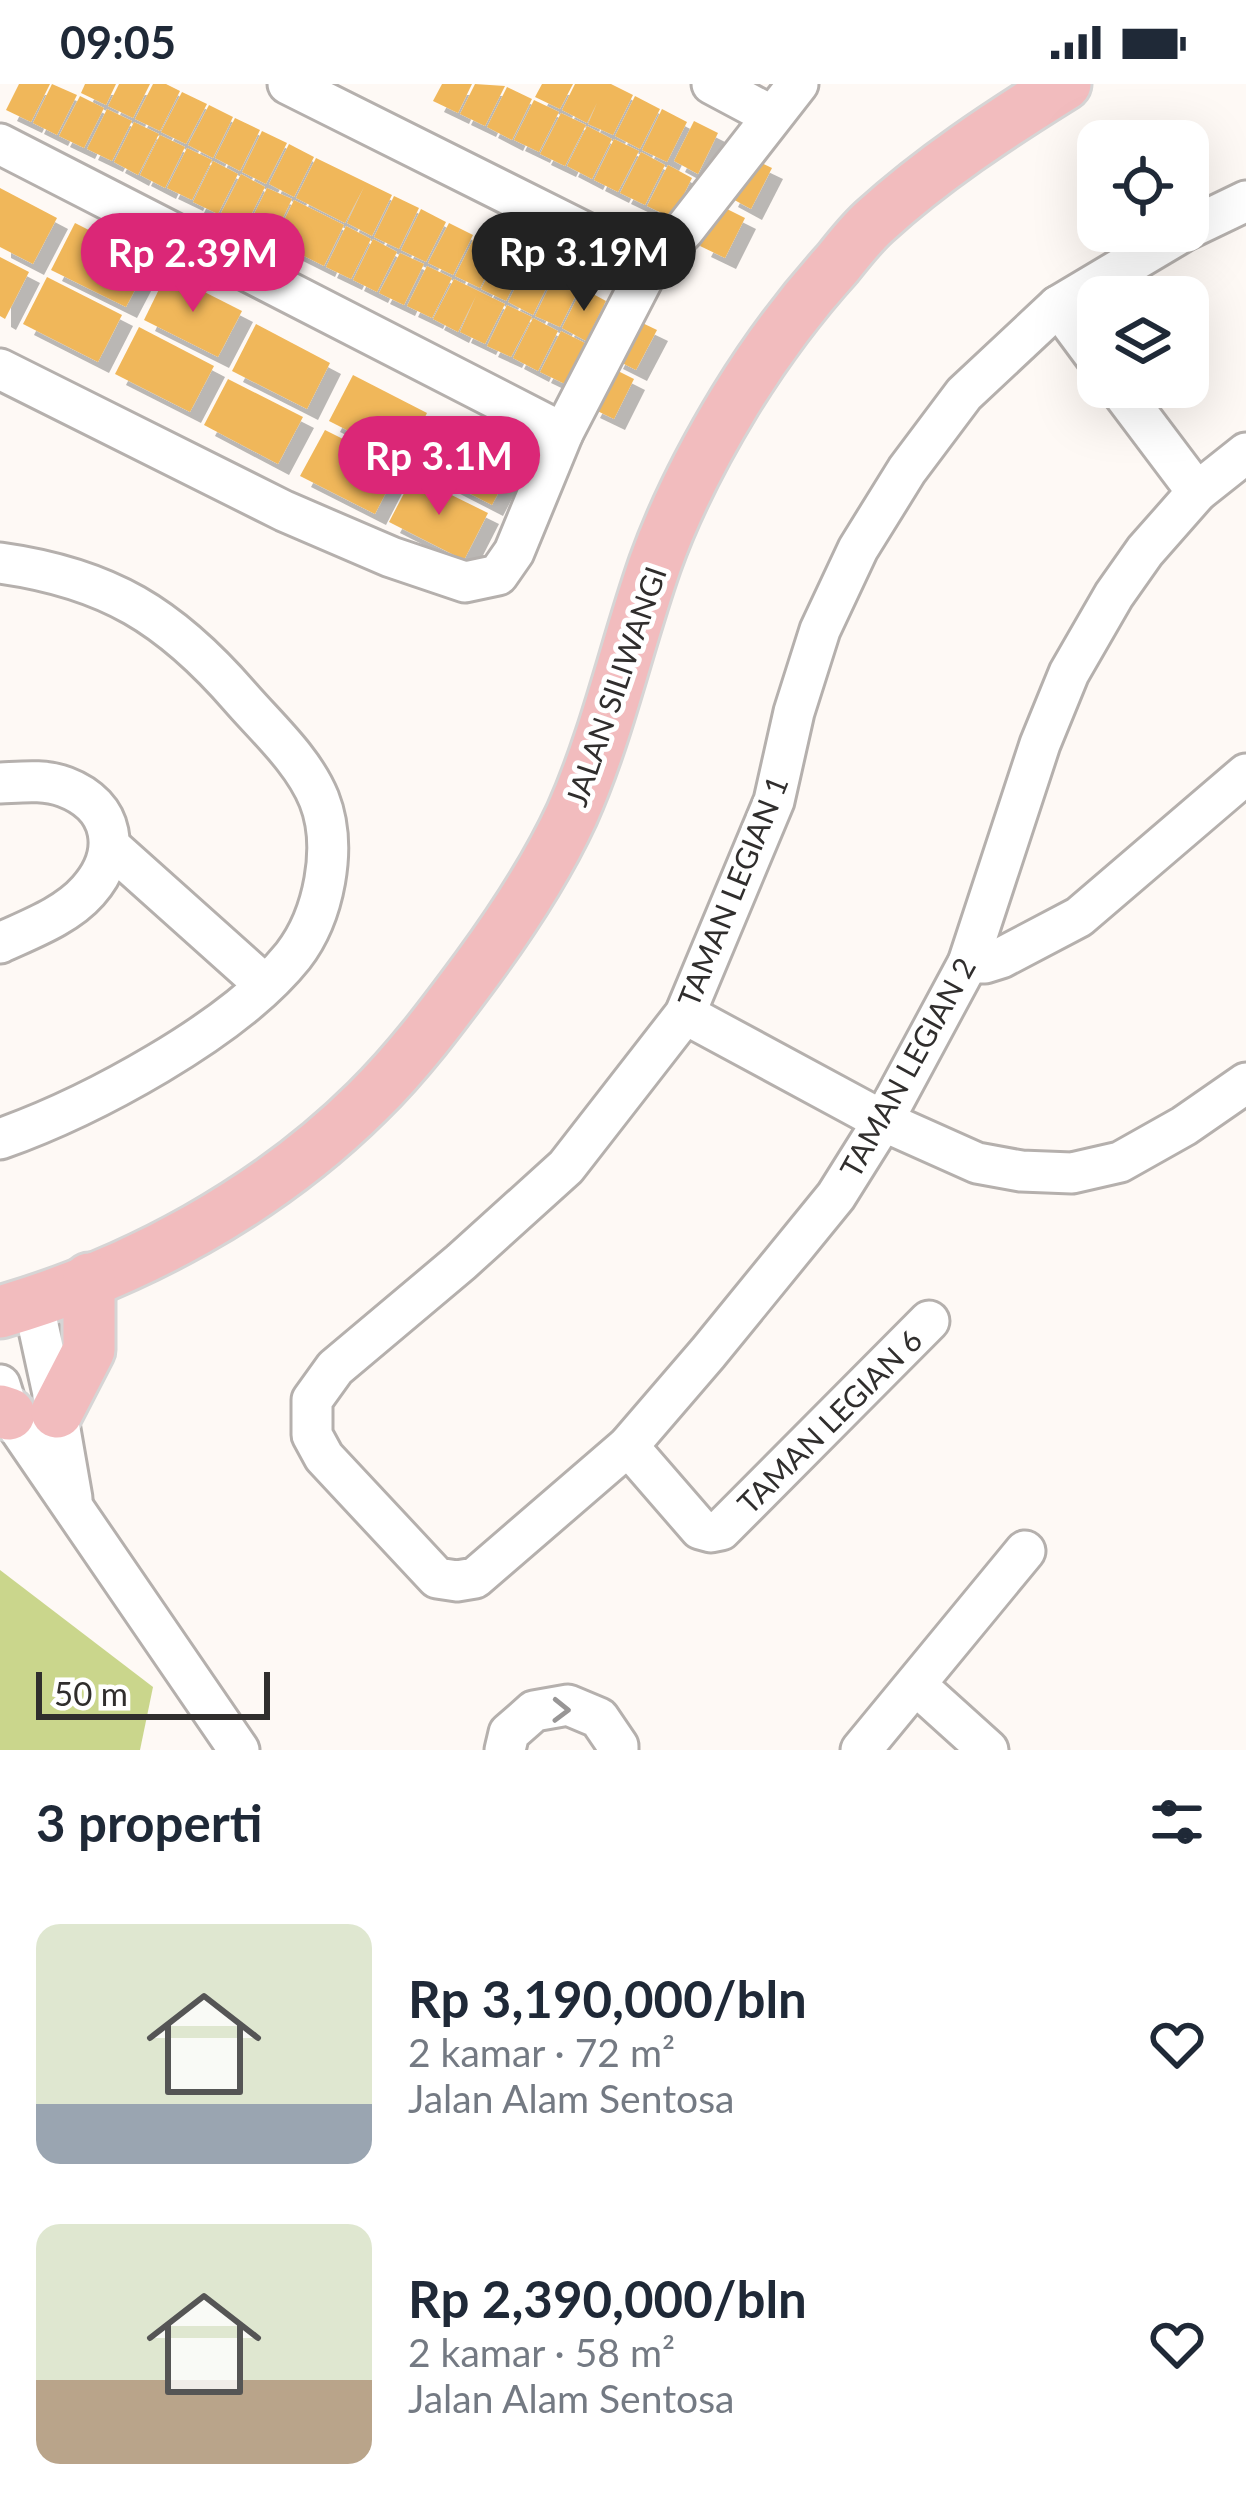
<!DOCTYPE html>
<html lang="id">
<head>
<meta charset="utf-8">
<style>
	body { margin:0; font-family:Lato,sans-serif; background:#f6f6f7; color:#1f2937; height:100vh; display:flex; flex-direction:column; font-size:45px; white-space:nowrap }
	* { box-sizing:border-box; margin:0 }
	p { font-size:39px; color:#747a83 }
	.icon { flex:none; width:66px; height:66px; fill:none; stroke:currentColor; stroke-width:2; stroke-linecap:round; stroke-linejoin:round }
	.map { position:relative; height:1666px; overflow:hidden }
	.side { display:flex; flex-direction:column; background:#fff; flex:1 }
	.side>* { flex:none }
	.tools { position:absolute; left:1077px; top:36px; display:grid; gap:24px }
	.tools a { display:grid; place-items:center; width:132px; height:132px; border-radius:24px; background:#fff; box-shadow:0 12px 48px #0002; font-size:60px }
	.scale { position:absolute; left:36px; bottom:30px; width:234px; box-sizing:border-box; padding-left:12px; border:6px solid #302e2d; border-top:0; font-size:33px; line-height:42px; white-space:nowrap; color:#302e2d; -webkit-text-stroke:9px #fff; paint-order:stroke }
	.price { position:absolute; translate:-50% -102px; padding:0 27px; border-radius:42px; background:#db2777; color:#fff; font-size:39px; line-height:78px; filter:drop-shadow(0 3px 6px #0008) }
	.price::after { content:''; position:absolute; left:50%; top:72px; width:36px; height:27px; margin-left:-18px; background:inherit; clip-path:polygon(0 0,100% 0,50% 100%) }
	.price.current { background:#222; color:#fff }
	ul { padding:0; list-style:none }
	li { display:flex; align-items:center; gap:36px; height:300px; padding:0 36px }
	li span { display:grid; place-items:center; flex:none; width:336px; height:240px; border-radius:24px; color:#555 }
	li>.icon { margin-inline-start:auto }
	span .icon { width:144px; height:144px; fill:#fffc; stroke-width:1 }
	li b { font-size:51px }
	h2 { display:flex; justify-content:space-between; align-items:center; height:144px; padding:0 36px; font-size:51px }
	.status { display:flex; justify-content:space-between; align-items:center; height:84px; padding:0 60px; background:#fff; direction:ltr }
	.status svg { height:33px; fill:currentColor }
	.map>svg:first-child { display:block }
	.green { fill:#cad68c }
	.building { fill:#f0b75a; filter:url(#shadow) }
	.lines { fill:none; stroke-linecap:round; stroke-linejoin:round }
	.minor-casing { stroke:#b5b0ad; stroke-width:45 }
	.major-casing { stroke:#d6d5d5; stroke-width:57 }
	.minor { stroke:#fff; stroke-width:39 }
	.major { stroke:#f2bcbe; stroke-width:51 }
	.oneway { stroke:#989696 }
	.labels { text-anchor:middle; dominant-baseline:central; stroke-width:10; stroke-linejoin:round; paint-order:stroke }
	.street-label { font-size:30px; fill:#302e2d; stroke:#fff }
</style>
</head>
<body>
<div class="status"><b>09:05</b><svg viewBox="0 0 49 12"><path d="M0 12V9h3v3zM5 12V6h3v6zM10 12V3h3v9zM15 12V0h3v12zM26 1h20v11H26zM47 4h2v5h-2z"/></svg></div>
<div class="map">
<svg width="1246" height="1666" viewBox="0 0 1246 1666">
	<defs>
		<filter id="shadow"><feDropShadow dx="11" dy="11" stdDeviation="0" flood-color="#0004"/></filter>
	</defs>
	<rect width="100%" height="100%" fill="#fef9f5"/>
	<path class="green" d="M0 1486 153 1603 140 1666H0Z"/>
	<g class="building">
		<path d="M19 0H50L31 38 6 26Z"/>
		<path d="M52 0 77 11 57 51 33 39Z"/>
		<path d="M85 0H116L106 21 81 9Z"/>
		<path d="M119 0H150L133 34 108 22Z"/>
		<path d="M153 0H166L180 7 160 47 135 35Z"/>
		<path d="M442 0H472L458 29 433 17Z"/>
		<path d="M475 0 505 2 485 42 460 30Z"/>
		<path d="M542 0H573L560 25 535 13Z"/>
		<path d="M575 0H611L633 11 613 51 588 40 597 19 587 39 562 26Z"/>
		<path d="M507 3 532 15 512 56 487 43Z"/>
		<path d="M182 8 207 20 186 60 161 48Z"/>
		<path d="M80 12 104 24 84 64 59 52Z"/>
		<path d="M635 12 660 25 640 65 615 52Z"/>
		<path d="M534 16 559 28 539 68 514 56Z"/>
		<path d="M209 21 233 33 213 74 188 61Z"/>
		<path d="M107 25 132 37 112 77 87 65Z"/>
		<path d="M662 25 687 38 667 78 642 66Z"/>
		<path d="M561 29 586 41 565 82 540 70Z"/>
		<path d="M235 34 260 46 240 87 215 74Z"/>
		<path d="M694 37 718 49 698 90 674 77Z"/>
		<path d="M134 38 159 50 138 91 114 78Z"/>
		<path d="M587 42 612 55 592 95 567 82Z"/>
		<path d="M262 47 287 59 266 100 242 88Z"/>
		<path d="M160 51 185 63 165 104 140 91Z"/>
		<path d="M614 55 639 67 618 108 594 96Z"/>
		<path d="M289 60 314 73 294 113 269 100Z"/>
		<path d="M187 64 212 76 192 116 167 104Z"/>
		<path d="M641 68 665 81 645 121 620 109Z"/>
		<path d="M747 72 772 84 751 125 727 112Z"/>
		<path d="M316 74 392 111 372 152 347 139 364 103 345 139 296 114Z"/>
		<path d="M213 77 238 90 218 130 193 118Z"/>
		<path d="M668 81 692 94 672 134 647 122Z"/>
		<path d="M241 90 265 103 245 143 220 131Z"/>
		<path d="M0 104 57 134 33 180 0 163Z"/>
		<path d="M267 104 292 115 272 156 247 144Z"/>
		<path d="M394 112 419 124 399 165 374 153Z"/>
		<path d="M294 116 344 141 324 182 274 157Z"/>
		<path d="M721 122 745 134 725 174 700 162Z"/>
		<path d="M421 125 446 138 426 178 401 166Z"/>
		<path d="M75 139 150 177 126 223 51 186Z"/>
		<path d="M449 139 473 151 453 191 428 179Z"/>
		<path d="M346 142 371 155 351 195 326 183Z"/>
		<path d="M475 152 500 164 480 204 455 192Z"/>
		<path d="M373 155 397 168 377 208 353 196Z"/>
		<path d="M502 165 526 177 506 217 481 205Z"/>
		<path d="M400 169 424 180 404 221 379 209Z"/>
		<path d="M0 173 29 188 5 235 0 232Z"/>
		<path d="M528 178 553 190 533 231 508 218Z"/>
		<path d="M427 182 452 194 432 234 407 222Z"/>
		<path d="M167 189 242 227 218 273 144 236Z"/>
		<path d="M555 191 580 203 560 243 535 232Z"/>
		<path d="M47 193 122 231 98 278 23 240Z"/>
		<path d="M454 195 505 220 485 260 460 248 476 212 458 248 433 235Z"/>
		<path d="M582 204 606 217 586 257 562 244Z"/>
		<path d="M507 221 532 233 511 273 487 262Z"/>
		<path d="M533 234 558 247 538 287 513 274Z"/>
		<path d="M632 234 657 246 636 286 612 274Z"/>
		<path d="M256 240 330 279 307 325 232 287Z"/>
		<path d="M139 243 214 282 190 328 115 290Z"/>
		<path d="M561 247 585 259 565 300 540 288Z"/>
		<path d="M610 283 634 295 614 335 589 323Z"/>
		<path d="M353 291 427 329 404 375 329 337Z"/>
		<path d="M228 295 303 333 278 380 204 341Z"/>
		<path d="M441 337 516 375 492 421 418 383Z"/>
		<path d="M325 346 399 383 375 430 300 392Z"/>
		<path d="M413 392 488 429 464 476 389 438Z"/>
	</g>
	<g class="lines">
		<g class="minor-casing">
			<g id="minor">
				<path d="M288 0 650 181"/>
				<path d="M712 0 772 32"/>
				<path d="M0 60 563 349"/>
				<path d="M1188 145 1246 117"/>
				<path d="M1184 147 1058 222 964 310 907 386 858 465 820 546 794 628 774 717 685 930 566 1083 461 1178 335 1284 312 1316V1351L324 1373 437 1494 457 1497 475 1494 628 1362 708 1269 836 1112 883 1037 968 879 1040 660 1069 589 1114 511 1145 467 1197 408 1246 369"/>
				<path d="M1058 222 1098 276"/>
				<path d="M0 285 284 427 391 473 465 498 498 491 514 468 563 349 650 181 684 146 798 0"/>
				<path d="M1118 303 1197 408"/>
				<path d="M0 479C108 494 170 532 241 614 268 645 303 676 319 715 338 763 324 832 293 872 233 947 90 1023 0 1055"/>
				<path d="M0 699C22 698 44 695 65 703 115 722 122 769 88 807 66 832 30 845 0 859"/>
				<path d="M112 764 265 901"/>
				<path d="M968 879H985L1001 874 1079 833 1246 690"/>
				<path d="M685 930 883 1037 977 1079 1021 1087 1072 1089 1120 1078 1184 1042 1246 999"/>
				<path d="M33 1218 57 1328 72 1414"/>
				<path d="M0 1301 9 1330 239 1666"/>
				<path d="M628 1362 700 1445 711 1448 721 1446 929 1237"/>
				<path d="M916 1601 988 1666"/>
				<path d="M505 1666 509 1649 534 1627 568 1621 599 1634 618 1662V1666"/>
				<path d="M861 1666 1025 1467"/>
			</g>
		</g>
		<g class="major-casing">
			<g id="major">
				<path d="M0 1228C135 1189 267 1117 367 1018 408 978 443 931 477 885 513 836 546 786 572 730 608 649 626 563 655 480 675 424 704 368 735 317 765 268 799 222 838 179 849 165 861 150 874 138 932 85 999 41 1065 0"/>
				<path d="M0 1327 9 1330"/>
				<path d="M57 1328 89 1266V1195"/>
			</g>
		</g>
		<use href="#minor" class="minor"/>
		<use href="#major" class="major"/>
	</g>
	<defs><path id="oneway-chevron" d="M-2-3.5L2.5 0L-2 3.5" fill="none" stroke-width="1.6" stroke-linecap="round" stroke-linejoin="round" transform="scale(3)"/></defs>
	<use class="oneway" href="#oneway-chevron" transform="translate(561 1626) rotate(1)"/>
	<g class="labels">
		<g class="street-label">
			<text transform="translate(615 602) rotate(-71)">JALAN SILIWANGI</text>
			<text transform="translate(732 807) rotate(-68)">TAMAN LEGIAN 1</text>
			<text transform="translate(907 983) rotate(-61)">TAMAN LEGIAN 2</text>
			<text transform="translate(829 1337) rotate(-45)">TAMAN LEGIAN 6</text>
		</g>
	</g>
</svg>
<div class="tools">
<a><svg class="icon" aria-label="locate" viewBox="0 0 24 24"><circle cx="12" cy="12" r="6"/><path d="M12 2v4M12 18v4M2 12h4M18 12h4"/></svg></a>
<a><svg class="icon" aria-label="layers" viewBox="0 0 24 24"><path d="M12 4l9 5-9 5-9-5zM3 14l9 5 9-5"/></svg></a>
</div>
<div class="scale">50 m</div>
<b class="price current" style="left:584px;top:230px">Rp 3.19M</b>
<b class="price" style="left:193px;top:231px">Rp 2.39M</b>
<b class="price" style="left:439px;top:434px">Rp 3.1M</b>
</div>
<section class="side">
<h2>3 properti<svg class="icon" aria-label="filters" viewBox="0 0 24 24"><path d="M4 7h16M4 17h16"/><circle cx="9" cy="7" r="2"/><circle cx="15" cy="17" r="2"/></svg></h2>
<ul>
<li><span style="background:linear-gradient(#dfe7d0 75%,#9aa5b1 0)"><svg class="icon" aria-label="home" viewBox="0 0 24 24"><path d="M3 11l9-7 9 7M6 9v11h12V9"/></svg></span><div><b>Rp 3,190,000/bln</b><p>2 kamar · 72 m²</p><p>Jalan Alam Sentosa</p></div><svg class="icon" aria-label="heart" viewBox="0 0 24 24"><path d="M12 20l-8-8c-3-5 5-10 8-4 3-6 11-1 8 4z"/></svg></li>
<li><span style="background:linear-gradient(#dfe7d0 65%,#b9a48a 0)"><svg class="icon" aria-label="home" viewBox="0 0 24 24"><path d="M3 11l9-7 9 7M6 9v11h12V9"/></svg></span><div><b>Rp 2,390,000/bln</b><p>2 kamar · 58 m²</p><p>Jalan Alam Sentosa</p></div><svg class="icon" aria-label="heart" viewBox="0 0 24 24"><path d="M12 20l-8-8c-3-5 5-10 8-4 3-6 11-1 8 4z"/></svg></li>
</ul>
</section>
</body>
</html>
